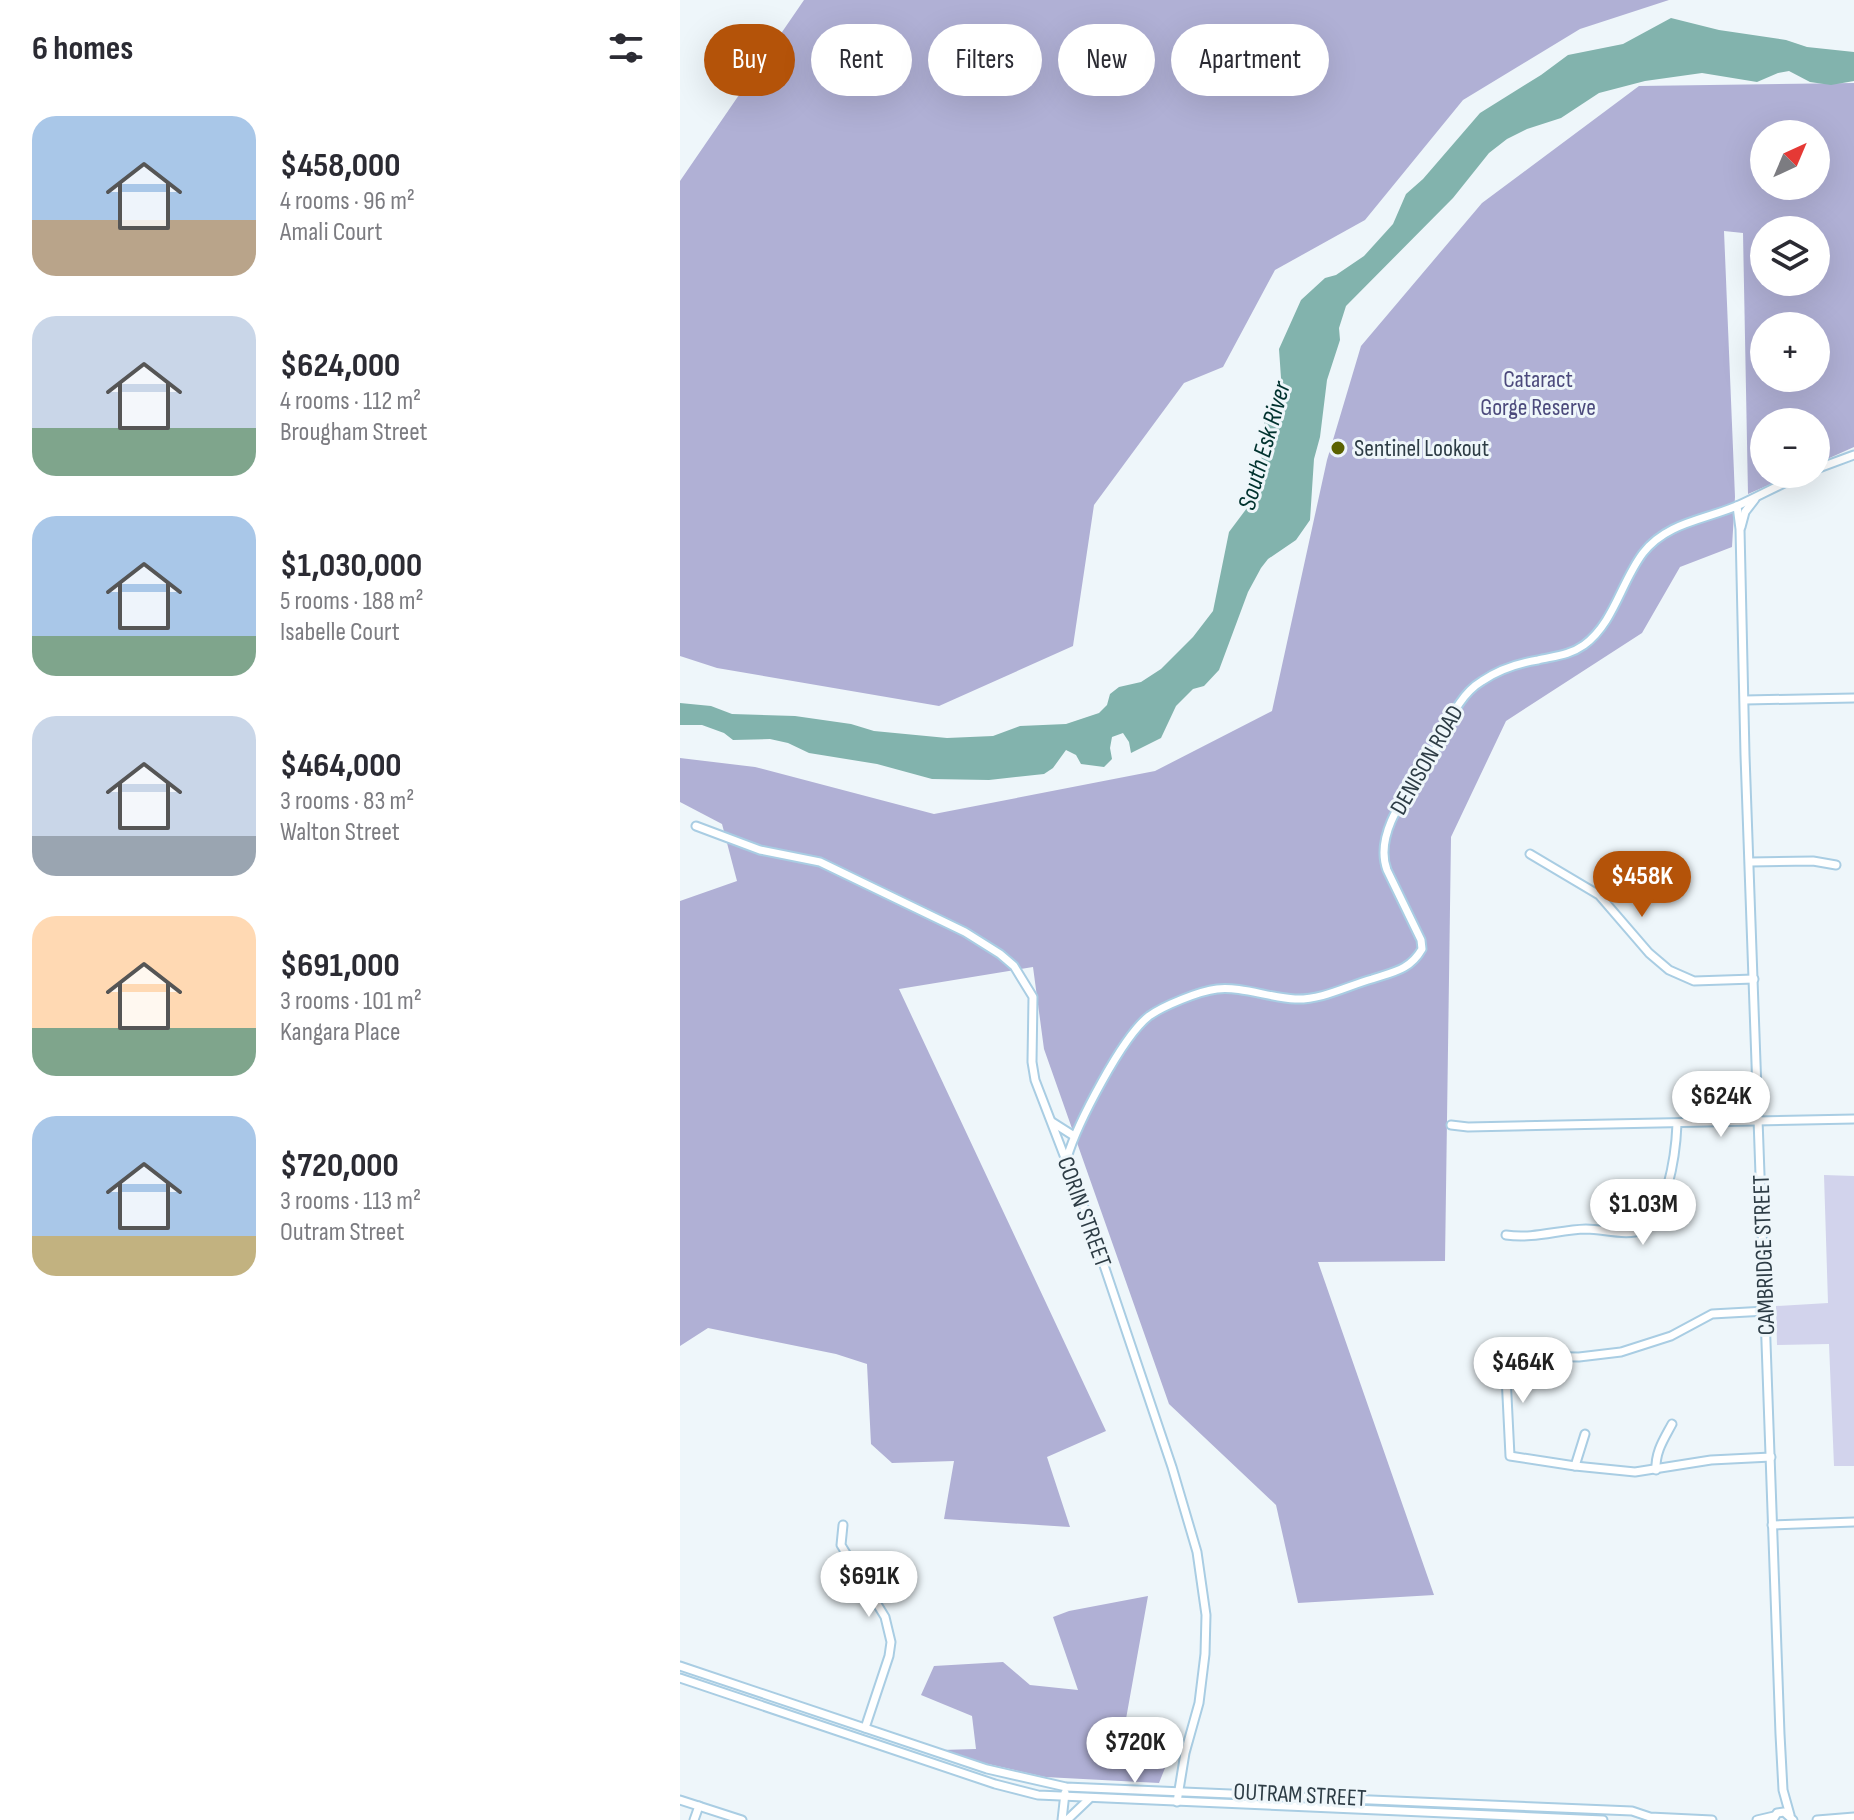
<!DOCTYPE html>
<html lang="en">
<head>
<meta charset="utf-8">
<style>
	body { margin:0; font-family:"Sofia Sans Condensed",sans-serif; background:#f2f2f3; color:#2b2b33; height:100vh; display:flex; flex-direction:column; font-size:30px; white-space:nowrap }
	* { box-sizing:border-box; margin:0 }
	p { font-size:26px; color:#7c7c81 }
	.icon { flex:none; width:44px; height:44px; fill:none; stroke:currentColor; stroke-width:2; stroke-linecap:round; stroke-linejoin:round }
	.map { position:relative; flex:1; overflow:hidden }
	.side { display:flex; flex-direction:column; background:#fff; width:680px }
	.side>* { flex:none }
	.top-card { position:absolute; left:24px; top:24px; width:760px; height:72px; display:flex; gap:16px }
	.needle { width:52px; rotate:44deg }
	.tools { position:absolute; left:1070px; top:120px; display:grid; gap:16px }
	.tools a { display:grid; place-items:center; width:80px; height:80px; border-radius:50%; background:#fff; box-shadow:0 8px 32px #0002; font-size:40px }
	.price { position:absolute; translate:-50% -68px; padding:0 18px; border-radius:28px; background:#fff; color:#222; font-size:26px; line-height:52px; filter:drop-shadow(0 2px 4px #0008) }
	.price::after { content:''; position:absolute; left:50%; top:48px; width:24px; height:18px; margin-left:-12px; background:inherit; clip-path:polygon(0 0,100% 0,50% 100%) }
	.price.on { background:#b45309; color:#fff }
	ul { padding:0; list-style:none }
	li { display:flex; align-items:center; gap:24px; height:200px; padding:0 32px }
	li span { display:grid; place-items:center; flex:none; width:224px; height:160px; border-radius:24px; color:#555 }
	li>.icon { margin-inline-start:auto }
	span .icon { width:96px; height:96px; fill:#fffc; stroke-width:1 }
	li b { font-size:34px }
	h2 { display:flex; justify-content:space-between; align-items:center; height:96px; padding:0 32px; font-size:34px }
	.tag { padding:0 28px; border-radius:36px; background:#fff; box-shadow:0 8px 32px #0002; font-size:28px; line-height:72px }
	.tag.on { background:#b45309; color:#fff }
	main { display:flex; flex:1; min-height:0 }
	.map>svg:first-child { display:block }
	.green { fill:#d2d3ec }
	.forest { fill:#b0b0d5; fill-rule:evenodd }
	.water { fill:#82b3ad }
	.lines { fill:none; stroke-linecap:round; stroke-linejoin:round }
	.street-casing { stroke:#a9cde3; stroke-width:11 }
	.street { stroke:#fff; stroke-width:7 }
	.poi-dot { fill:#5b6200; stroke:#eef6fa; stroke-width:3 }
	.labels { text-anchor:middle; dominant-baseline:central; stroke-width:6; stroke-linejoin:round; paint-order:stroke }
	.park-label { font-size:24px; fill:#4c4a7c; stroke:#eef6fa }
	.poi-label { font-size:24px; fill:#2d3c45; stroke:#eef6fa; text-anchor:start }
	.street-label { font-size:24px; fill:#2d3c45; stroke:#eef6fa }
	.water-label { font-size:26px; font-style:italic; fill:#00322e; stroke:#eef6fa }
</style>
</head>
<body>
<main>
<section class="side">
<h2>6 homes<svg class="icon" aria-label="filters" viewBox="0 0 24 24"><path d="M4 7h16M4 17h16"/><circle cx="9" cy="7" r="2"/><circle cx="15" cy="17" r="2"/></svg></h2>
<ul>
<li><span style="background:linear-gradient(#a9c7e8 65%,#b9a48a 0)"><svg class="icon" aria-label="home" viewBox="0 0 24 24"><path d="M3 11l9-7 9 7M6 9v11h12V9"/></svg></span><div><b>$458,000</b><p>4 rooms · 96 m²</p><p>Amali Court</p></div></li>
<li><span style="background:linear-gradient(#c9d6e8 70%,#7fa58c 0)"><svg class="icon" aria-label="home" viewBox="0 0 24 24"><path d="M3 11l9-7 9 7M6 9v11h12V9"/></svg></span><div><b>$624,000</b><p>4 rooms · 112 m²</p><p>Brougham Street</p></div></li>
<li><span style="background:linear-gradient(#a9c7e8 75%,#7fa58c 0)"><svg class="icon" aria-label="home" viewBox="0 0 24 24"><path d="M3 11l9-7 9 7M6 9v11h12V9"/></svg></span><div><b>$1,030,000</b><p>5 rooms · 188 m²</p><p>Isabelle Court</p></div></li>
<li><span style="background:linear-gradient(#c9d6e8 75%,#9aa5b1 0)"><svg class="icon" aria-label="home" viewBox="0 0 24 24"><path d="M3 11l9-7 9 7M6 9v11h12V9"/></svg></span><div><b>$464,000</b><p>3 rooms · 83 m²</p><p>Walton Street</p></div></li>
<li><span style="background:linear-gradient(#ffd9b3 70%,#7fa58c 0)"><svg class="icon" aria-label="home" viewBox="0 0 24 24"><path d="M3 11l9-7 9 7M6 9v11h12V9"/></svg></span><div><b>$691,000</b><p>3 rooms · 101 m²</p><p>Kangara Place</p></div></li>
<li><span style="background:linear-gradient(#a9c7e8 75%,#c2b280 0)"><svg class="icon" aria-label="home" viewBox="0 0 24 24"><path d="M3 11l9-7 9 7M6 9v11h12V9"/></svg></span><div><b>$720,000</b><p>3 rooms · 113 m²</p><p>Outram Street</p></div></li>
</ul>
</section>
<div class="map">
<svg width="1174" height="1820" viewBox="0 0 1174 1820">
	<rect width="100%" height="100%" fill="#eef6fa"/>
	<path class="green" d="M1144 1175 1174 1176V1466H1154L1149 1344 1097 1345 1096 1306 1148 1303Z"/>
	<g class="forest">
		<path d="M124 0H989L900 29 783 100 685 220 595 270 543 367 504 383 414 505 393 646 259 706 37 668 0 656V181Z"/>
		<path d="M1174 83V447L1136 464V422H1084V474H1114L1068 494 1063 233 1044 231 1055 497 1052 547 1000 567 962 633 826 721 771 837 765 1261 638 1262 754 1595 618 1603 596 1505 489 1404 364 1049 353 967 219 989 426 1431 367 1457 390 1527 264 1519 274 1461 212 1463 191 1444 187 1364 156 1354 28 1328 0 1346V901L57 881 42 824 0 802V758L75 767 254 814 475 771 592 711 647 460 681 346 802 203 959 86ZM1084 134H1136V186H1084ZM1084 230H1136V282H1084ZM1084 326H1136V378H1084Z"/>
		<path d="M468 1596 444 1730 497 1726 495 1743 479 1783 365 1777 299 1762 261 1750 296 1749 292 1716 241 1695 254 1666 323 1662 350 1685 398 1690 373 1617 389 1611Z"/>
	</g>
	<path class="water" d="M991 18 1039 30 1106 40 1127 47 1174 52V81L1151 85 1130 82 1109 71 1098 73 1077 82 1022 73 965 81 919 93 881 118 847 129 827 139 809 153 773 198 666 306 659 328 660 340 647 380 640 437 634 459 630 520 616 540 588 559 581 568 568 592 539 670 524 686 513 689 496 706 481 738 451 753 449 742 443 733 432 737 430 748 432 759 424 767 401 764 396 755 386 750 373 768 364 774 309 780 252 779 197 764 129 753 108 743 90 739 53 740 44 733 22 725H0V703L31 706 52 714 115 716 171 724 194 731 267 738 313 736 340 726 386 724 419 713 427 705 430 694 439 687 461 682 481 669 513 637 533 611 549 532 576 496 583 475 580 442 585 420 597 401 601 378 599 349 621 300 645 278 656 275 684 256 713 224 726 194 743 179 800 113 861 75 888 55 943 44Z"/>
	<g class="lines">
		<g class="street-casing">
			<g id="street">
				<path d="M1136 469 1174 455"/>
				<path d="M1057 506 1060 529 1065 755 1100 1734 1103 1790 1110 1815"/>
				<path d="M1061 527 1065 512 1075 499"/>
				<path d="M1065 700 1174 698"/>
				<path d="M16 826 80 850 140 862 285 932 320 954 334 966 353 997 352 1062 355 1080 407 1215 492 1467 517 1552 526 1615 525 1654 519 1703 505 1753 497 1802"/>
				<path d="M850 854 919 895 969 953 989 970 1014 981 1074 979"/>
				<path d="M1070 862 1133 861 1156 865"/>
				<path d="M372 1122 394 1136"/>
				<path d="M771 1125 788 1127 1174 1119"/>
				<path d="M387 1158C397 1124 442 1037 469 1016 483 1006 519 991 537 989 560 986 591 998 615 999 642 1000 667 986 692 979 713 972 730 970 742 949L741 940 707 870C692 829 736 783 755 750 768 726 777 696 802 681 818 670 839 663 858 660 875 656 890 655 904 645 934 623 941 582 963 553 987 522 1025 520 1059 505 1081 495 1102 483 1125 474"/>
				<path d="M826 1235C854 1239 878 1230 906 1229 922 1229 939 1235 955 1232 987 1227 996 1150 997 1124"/>
				<path d="M1086 1311 1032 1314 991 1336 941 1352 899 1357 825 1356 830 1456 895 1466 955 1472 1031 1460 1091 1457"/>
				<path d="M895 1466 905 1434"/>
				<path d="M976 1470C975 1452 984 1439 992 1424"/>
				<path d="M163 1525 161 1545 205 1617 211 1642 209 1656 185 1728"/>
				<path d="M1092 1525 1174 1522"/>
				<path d="M0 1666 307 1769 386 1787 952 1811 970 1817 1032 1820"/>
				<path d="M0 1678 315 1784 358 1795 923 1820"/>
				<path d="M0 1800 62 1820"/>
				<path d="M14 1820 19 1806"/>
				<path d="M382 1820 385 1793"/>
				<path d="M387 1820 409 1799"/>
				<path d="M1077 1820 1094 1816"/>
				<path d="M1093 1820 1097 1813 1104 1812 1113 1820"/>
				<path d="M1137 1820 1174 1817"/>
			</g>
		</g>
		<use href="#street" class="street"/>
	</g>
	<circle class="poi-dot" cx="658" cy="448" r="8"/>
	<g class="labels">
		<g class="park-label">
			<text x="858" y="379">Cataract<tspan x="858" dy="28">Gorge Reserve</tspan></text>
		</g>
		<g class="poi-label">
			<text x="674" y="448">Sentinel Lookout</text>
		</g>
		<g class="street-label">
			<text transform="translate(747 760) rotate(-60)">DENISON ROAD</text>
			<text transform="translate(404 1212) rotate(70)">CORIN STREET</text>
			<text transform="translate(1084 1255) rotate(-92)">CAMBRIDGE STREET</text>
			<text transform="translate(620 1795) rotate(3)">OUTRAM STREET</text>
		</g>
		<g class="water-label">
			<text transform="translate(585 446) rotate(-74)">South Esk River</text>
		</g>
	</g>
</svg>
<div class="tools">
<a><svg class="needle" viewBox="-14 -14 28 28"><path d="M0-13l5 13h-10z" fill="#e53935"/><path d="M0 13l5-13h-10z" fill="#7c7c81"/></svg></a>
<a><svg class="icon" aria-label="layers" viewBox="0 0 24 24"><path d="M12 4l9 5-9 5-9-5zM3 14l9 5 9-5"/></svg></a>
<a>+</a>
<a>−</a>
</div>
<b class="price on" style="left:962px;top:919px">$458K</b>
<b class="price" style="left:1041px;top:1139px">$624K</b>
<b class="price" style="left:963px;top:1247px">$1.03M</b>
<b class="price" style="left:843px;top:1405px">$464K</b>
<b class="price" style="left:189px;top:1619px">$691K</b>
<b class="price" style="left:455px;top:1785px">$720K</b>
<div class="top-card">
<a class="tag on">Buy</a>
<a class="tag">Rent</a>
<a class="tag">Filters</a>
<a class="tag">New</a>
<a class="tag">Apartment</a>
</div>
</div>
</main>
</body>
</html>
